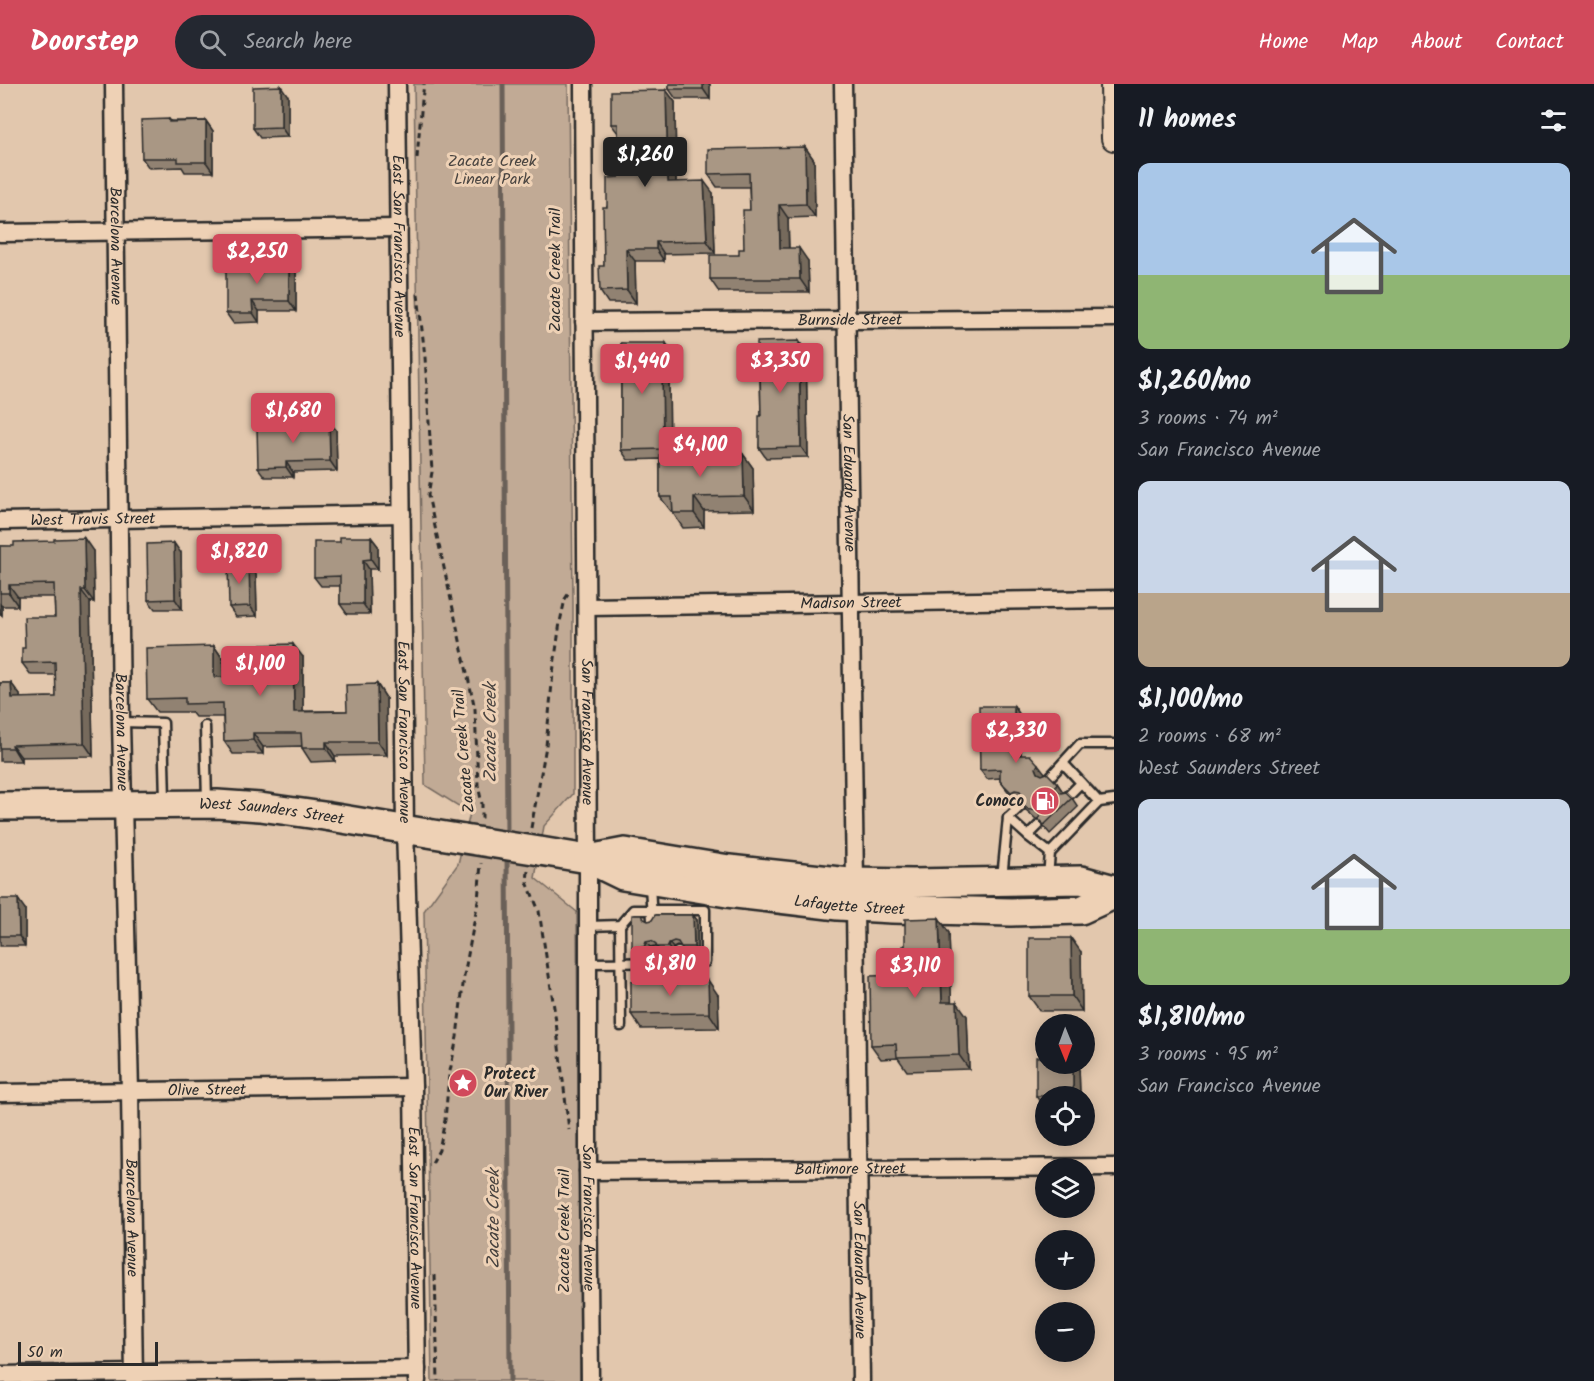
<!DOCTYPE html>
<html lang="en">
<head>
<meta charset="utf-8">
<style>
	body { margin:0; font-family:Kalam,sans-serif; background:#242831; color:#f1f3f6; height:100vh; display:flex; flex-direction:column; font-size:22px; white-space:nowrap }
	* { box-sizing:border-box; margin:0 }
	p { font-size:20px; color:#9ea1a6 }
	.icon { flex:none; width:33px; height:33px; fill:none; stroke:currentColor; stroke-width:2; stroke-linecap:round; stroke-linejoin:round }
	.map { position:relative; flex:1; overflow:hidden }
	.sheet { display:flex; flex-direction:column; background:#171b24; width:480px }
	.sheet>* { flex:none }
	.needle { width:39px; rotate:179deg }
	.tools { position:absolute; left:1035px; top:930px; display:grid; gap:12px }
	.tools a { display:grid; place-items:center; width:60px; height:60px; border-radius:50%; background:#171b24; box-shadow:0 3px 15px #0003; font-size:30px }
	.scale { position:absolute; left:18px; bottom:15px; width:140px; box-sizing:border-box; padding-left:6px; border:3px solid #2b2b2b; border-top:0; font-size:16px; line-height:21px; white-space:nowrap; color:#2b2b2b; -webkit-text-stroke:4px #eed1b5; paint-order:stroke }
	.price { position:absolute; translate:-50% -51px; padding:0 14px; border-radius:6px; background:#d1495b; color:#fff; font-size:20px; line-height:39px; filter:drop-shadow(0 2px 3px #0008) }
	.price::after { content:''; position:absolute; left:50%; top:36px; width:18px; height:14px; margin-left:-9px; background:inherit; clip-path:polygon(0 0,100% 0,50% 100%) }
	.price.selected { background:#222; color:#fff }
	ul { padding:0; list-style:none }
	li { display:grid; align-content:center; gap:12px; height:318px; padding:0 24px }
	li span { display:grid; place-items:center; height:186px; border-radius:12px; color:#555 }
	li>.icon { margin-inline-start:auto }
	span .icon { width:108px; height:108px; fill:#fffc; stroke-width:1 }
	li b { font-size:26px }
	h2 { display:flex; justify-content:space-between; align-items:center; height:72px; padding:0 24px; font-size:26px }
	header { display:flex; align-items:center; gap:36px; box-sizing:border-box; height:84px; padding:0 30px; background:#d1495b; color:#fff }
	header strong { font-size:28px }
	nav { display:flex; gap:33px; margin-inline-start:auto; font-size:21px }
	.search { width:420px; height:54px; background:#242831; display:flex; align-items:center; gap:15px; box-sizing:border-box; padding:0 21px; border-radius:33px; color:#9ea1a6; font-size:22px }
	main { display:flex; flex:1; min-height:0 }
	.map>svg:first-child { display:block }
	.green { fill:#c1aa95; stroke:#766a60; stroke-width:1.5 }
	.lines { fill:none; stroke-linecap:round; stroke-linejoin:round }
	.stream { stroke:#6b6058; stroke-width:5 }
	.service-casing { stroke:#2b2b2b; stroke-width:13 }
	.minor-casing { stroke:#2b2b2b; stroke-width:21 }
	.secondary-casing { stroke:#2b2b2b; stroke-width:28 }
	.primary-casing { stroke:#2b2b2b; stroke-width:32 }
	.path { stroke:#2b2b2b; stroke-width:3; stroke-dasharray:6 4.5; stroke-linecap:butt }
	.service { stroke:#eed1b5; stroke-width:8 }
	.minor { stroke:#eed1b5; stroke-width:16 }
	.secondary { stroke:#eed1b5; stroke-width:24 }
	.primary { stroke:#eed1b5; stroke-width:27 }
	.primary-bridge-casing { stroke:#2b2b2b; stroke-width:32; stroke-linecap:butt }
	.primary-bridge { stroke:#eed1b5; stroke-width:27 }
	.wall { fill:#918272; stroke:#2b2b2b; stroke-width:1.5 }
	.shaded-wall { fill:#766a5c; stroke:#2b2b2b; stroke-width:1.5 }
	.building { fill:#a99784; stroke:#2b2b2b; stroke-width:1.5 }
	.labels { text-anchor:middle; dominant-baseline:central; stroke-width:6; stroke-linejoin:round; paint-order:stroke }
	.park-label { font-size:16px; fill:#494440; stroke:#eed1b5 }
	.street-label { font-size:16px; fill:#2b2b2b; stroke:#eed1b5 }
	.poi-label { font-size:16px; font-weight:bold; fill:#2b2b2b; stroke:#eed1b5; text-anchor:end }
	.water-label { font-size:18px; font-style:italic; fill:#46413e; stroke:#eed1b5 }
</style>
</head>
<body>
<header>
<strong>Doorstep</strong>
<div class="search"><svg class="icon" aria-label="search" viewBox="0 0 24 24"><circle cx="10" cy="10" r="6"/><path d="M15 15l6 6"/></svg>Search here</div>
<nav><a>Home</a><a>Map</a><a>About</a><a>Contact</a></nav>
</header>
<main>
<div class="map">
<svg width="1114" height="1297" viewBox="0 0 1114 1297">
	<rect width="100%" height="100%" fill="#e2c7ad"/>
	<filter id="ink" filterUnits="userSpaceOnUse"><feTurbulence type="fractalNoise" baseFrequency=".0167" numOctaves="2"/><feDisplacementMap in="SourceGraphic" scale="12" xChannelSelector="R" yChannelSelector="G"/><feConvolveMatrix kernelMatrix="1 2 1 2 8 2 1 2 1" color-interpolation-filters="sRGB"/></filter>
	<g filter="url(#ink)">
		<path class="green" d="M414 0H568L573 516V710L544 742 535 794 577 828 580 1297H432L424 827 458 780 470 729 425 701Z"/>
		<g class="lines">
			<g class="stream">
				<path d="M503 0 507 755"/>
				<path d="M507 771 510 1297"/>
			</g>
			<g class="service-casing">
				<g id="service">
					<path d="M121 638 163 639 165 716"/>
					<path d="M205 642 207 716"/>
					<path d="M1049 694 1080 660H1114"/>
					<path d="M1068 712 1081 699"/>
					<path d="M1099 718 1114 716"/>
					<path d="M1022 721 1008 734 1028 752 1050 769 1099 718 1063 679"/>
					<path d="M1028 752 1040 740"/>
					<path d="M1048 793 1050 769"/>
					<path d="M1002 794 1008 734"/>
					<path d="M650 801 652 836"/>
					<path d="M620 841 621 942"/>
					<path d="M654 868 655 879"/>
					<path d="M678 868V879"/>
					<path d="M588 879 705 878V826H633L620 841 588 842"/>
				</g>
			</g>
			<g class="minor-casing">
				<g id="minor">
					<path id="s1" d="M114 0 121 638 130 1007 134 1297"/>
					<path id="s2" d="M397 0 405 745 413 1003 417 1297"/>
					<path id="s3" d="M583 0 588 775V1087L590 1297"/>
					<path id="s4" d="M843 0 855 798"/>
					<path d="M0 149 399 144"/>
					<path id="s5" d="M584 238 1114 234"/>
					<path id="s6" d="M0 437 402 430"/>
					<path id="s7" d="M587 523 1114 515"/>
					<path id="s8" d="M855 823 861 1297"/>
					<path id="s9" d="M0 1009 413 1003"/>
					<path id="s10" d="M588 1087 1114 1083"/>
					<path d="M0 1291 417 1285"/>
				</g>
			</g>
			<g class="secondary-casing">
				<path id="secondary" d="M1113 0 1114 54"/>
			</g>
			<g class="primary-casing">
				<g id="primary">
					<path id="s11" d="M0 722 217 720 260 723 324 732 464 755"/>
					<path id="s12" d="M540 767 588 775 623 792 727 809 838 822 892 825 1011 828 1081 826 1114 811"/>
					<path d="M588 775 625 768 729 785 849 798 912 799 1081 796 1114 805"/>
				</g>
			</g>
			<g class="path">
				<path d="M417 74 422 16 424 0"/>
				<path d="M418 210 425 273 432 388 428 411 475 625 478 701 482 720V736"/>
				<path d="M531 744 546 662 553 589 560 538 565 515 569 509"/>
				<path d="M528 787 527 798 539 827 555 930 569 1046"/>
				<path d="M432 1079 439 1066 445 1036 449 992 457 953 464 892 478 817 481 779"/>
				<path d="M435 1191 438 1297"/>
			</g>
			<use href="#service" class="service"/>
			<use href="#minor" class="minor"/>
			<use href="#secondary" class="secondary"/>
			<use href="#primary" class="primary"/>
			<g class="primary-bridge-casing">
				<path id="primary-bridge" d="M464 755 540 767"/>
			</g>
			<use href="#primary-bridge" class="primary-bridge"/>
		</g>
		<g class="wall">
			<path d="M669 0H710V15H676L669 5Z"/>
			<path d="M666 6 675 18 676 98 713 109 715 169 664 170V177H635L636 219H608L600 207 604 182 607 123 619 93 618 49 611 40Z"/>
			<path d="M288 12V53L260 54 253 44Z"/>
			<path d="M169 35 171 37H206L213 47V88H185L182 83 149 84 142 74Z"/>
			<path d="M805 63 814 76 815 133 788 134 789 164 808 177 809 208H719L710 195 739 171 744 165 750 126 749 103H717L708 90Z"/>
			<path d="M261 182 296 186V227H259V238L233 239 226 229Z"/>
			<path d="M621 259 673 269 674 297H669L670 371 743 370 753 384 754 426 704 427V443L683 444 673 429V427H671L660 413V375L628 376 621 366Z"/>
			<path d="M806 267 808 373 766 374 759 364 761 332 760 291 757 286Z"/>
			<path d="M336 346 337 387 293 388V393H265L258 384Z"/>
			<path d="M371 453 378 462V485H369L370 530H347L340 520V502H321L314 493 340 458Z"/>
			<path d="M0 462 93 467 94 518H90L93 672 21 673V677H0V599H11L20 611V614L56 613V591H31L22 579 25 564 55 533 54 513H18V522H2V531H0Z"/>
			<path d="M181 469 182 525H155L148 516Z"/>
			<path d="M249 480 256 490 257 532 236 533 229 523Z"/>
			<path d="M214 562 223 575 224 593H258L303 573V627H347L377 600 386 614 387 671 335 672V677L311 678 302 664V662L263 663V670H233L224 657 223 633H195L191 628H157L147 615Z"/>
			<path d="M1014 622 1020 631 1021 671 1045 689 1044 690 1057 699 1063 708 1072 714 1078 723 1050 750 1045 744 1038 735H1039H1036L1026 726 1020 717V715L1017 717 1007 706 1000 697V694L987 695 980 686Z"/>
			<path d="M0 815 25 825V862H0Z"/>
			<path d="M693 831 697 836V867L684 868 681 863 677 862 673 864 672 868H660L657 863 654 862 650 863 648 868H636L632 863 645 836 648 837Z"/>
			<path d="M939 834 949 849 951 918 967 932 969 985 907 987 898 974 881 975 871 961 902 891 905 862Z"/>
			<path d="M1081 868 1082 927H1040L1029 912Z"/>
			<path d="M718 911 719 944 641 945 631 930Z"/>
			<path d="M1046 980H1077L1079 982 1080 1012H1046V1022H1043L1036 1012Z"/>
		</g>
		<g class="shaded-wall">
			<path d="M703 0H710V15L703 5Z"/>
			<path d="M281 2 288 12V53L281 43Z"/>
			<path d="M666 6 675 18 676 110 668 98Z"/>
			<path d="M206 37 213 47V88L206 78Z"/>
			<path d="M805 63 814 76 815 133 806 120Z"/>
			<path d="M704 97 713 109 715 169 707 157Z"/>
			<path d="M779 121 788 134 789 177 780 164Z"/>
			<path d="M656 158 664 170V177L656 165Z"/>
			<path d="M799 164 808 177 809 208 800 195Z"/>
			<path d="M626 165 635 177 636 219 627 206Z"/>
			<path d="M289 176 296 186V227L289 217Z"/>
			<path d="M252 217 259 227V238L253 229Z"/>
			<path d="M799 257 806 267 808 373 801 363Z"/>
			<path d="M666 259 673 269 674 297 667 287Z"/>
			<path d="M662 287 669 297 670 375 663 365Z"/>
			<path d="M329 336 336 346 337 387 330 377Z"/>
			<path d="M743 370 753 384 754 426 744 412Z"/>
			<path d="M286 378 293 388V393L286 383Z"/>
			<path d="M694 413 704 427V443L694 429Z"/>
			<path d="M371 453 378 462V485L371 475Z"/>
			<path d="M84 454 93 467 94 518 85 506Z"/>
			<path d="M174 459 181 469 182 525 175 515Z"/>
			<path d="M363 476 369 485 370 530 363 520Z"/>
			<path d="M249 480 256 490 257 532 250 522Z"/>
			<path d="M9 501 18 513V522L9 509Z"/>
			<path d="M81 506 90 518 93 672 84 659Z"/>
			<path d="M0 520 2 522V531L0 528Z"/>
			<path d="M293 560 303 573V641L294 628Z"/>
			<path d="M214 562 223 575 224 607 214 593Z"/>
			<path d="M11 599 20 611 21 627 12 614Z"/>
			<path d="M377 600 386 614 387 671 378 658Z"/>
			<path d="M1014 622 1020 631 1021 680 1014 671Z"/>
			<path d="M253 649 263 663V670L253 656Z"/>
			<path d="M326 658 335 672V677L326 664Z"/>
			<path d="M12 661 21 673V677L13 664Z"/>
			<path d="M1038 680 1045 689 1043 693 1038 689 1036 684Z"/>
			<path d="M1057 699 1063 708V716L1055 704Z"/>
			<path d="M18 815 25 825V862L19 852Z"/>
			<path d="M693 831 697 836V867L694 863Z"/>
			<path d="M939 834 949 849 952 932 942 918Z"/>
			<path d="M1071 854 1081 868 1082 927 1072 912Z"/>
			<path d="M646 858 650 863 648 868 644 863Z"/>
			<path d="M669 859 673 864 672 868 668 863Z"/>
			<path d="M708 896 718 911 719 944 709 929Z"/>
			<path d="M957 918 967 932 969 985 959 971Z"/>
			<path d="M1073 980H1077L1079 982 1080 1012H1073Z"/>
		</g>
		<g class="building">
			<rect x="669" y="0" width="34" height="5"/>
			<path d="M281 2V43L253 44V3Z"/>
			<path d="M666 6 668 98 704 97 707 157 656 158V165H626L627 206 600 207 599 182H604L603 123H607V94L619 93 618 40H611V7Z"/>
			<path d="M169 35V38L206 37V78H178V74H142L141 36Z"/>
			<path d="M805 63 806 120 779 121 780 164H799L800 195H710V171H739V165H744L743 126H750L749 89 708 90V65Z"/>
			<path d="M261 176H289V217H252L253 229H226V183L261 182Z"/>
			<path d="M799 257 801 363 759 364V332H761L760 286H757V258Z"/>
			<path d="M621 259H666L667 287H662L663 365 621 366Z"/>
			<path d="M297 336H329L330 377 286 378V383L258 384 257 342H297Z"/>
			<path d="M743 370 744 412 694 413V429H673L672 413H660V371Z"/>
			<path d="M340 453H371V475L363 476V520H340V492L314 493V458H340Z"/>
			<path d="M84 454 85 506H81L84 659 12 661 13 664H0V599H11L12 614 56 613 55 578 22 579V564H25L24 533H55L54 500 9 501V509H0V462H14V458L54 457V455Z"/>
			<path d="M174 459 175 515 148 516 147 460Z"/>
			<path d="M228 480H249L250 522 229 523Z"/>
			<path d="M293 560 294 628 347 627 346 601 377 600 378 658H326V664H302L301 649H253V656L224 657 223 619 185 620V614L147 615 146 564 214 562V593H258V561Z"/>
			<path d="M979 622H1014V671H1030L1038 680 1036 684 1038 689 1042 691 1047 689 1057 699 1055 704 1057 707 1061 709 1066 708 1072 714 1044 741 1038 735 1040 732 1038 727 1035 725 1029 726 1020 717 1022 711 1020 707 1015 706 1011 708 1000 697V685L980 686Z"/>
			<path d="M0 815H18L19 852H0Z"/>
			<path d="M632 831H642L644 835 648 837 652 836 655 831H693L694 863H681L678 858 674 857 669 859 668 863H657L655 859 651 857 646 858 644 863H632Z"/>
			<path d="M939 834 942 918H957L959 971 897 973 896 960 871 961 870 892 902 891V862H905V835Z"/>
			<path d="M1029 854H1071L1072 912H1029Z"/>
			<path d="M708 896 709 929 631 930V897Z"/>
			<path d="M1036 973H1046V980H1073V1012H1036Z"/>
		</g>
	</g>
	<defs>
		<g id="fuel-disc" transform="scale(1.5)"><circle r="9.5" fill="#d1495b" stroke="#eed1b5"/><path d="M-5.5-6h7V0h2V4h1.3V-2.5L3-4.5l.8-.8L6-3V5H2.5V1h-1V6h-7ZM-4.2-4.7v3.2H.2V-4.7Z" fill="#fff"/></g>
		<g id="sight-disc" transform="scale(1.5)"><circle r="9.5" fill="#d1495b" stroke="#eed1b5"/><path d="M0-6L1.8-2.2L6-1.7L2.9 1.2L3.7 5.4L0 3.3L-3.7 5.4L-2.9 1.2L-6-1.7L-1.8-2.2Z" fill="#fff"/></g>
	</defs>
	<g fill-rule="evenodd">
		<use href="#fuel-disc" x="1045" y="717"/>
		<use href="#sight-disc" x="463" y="999"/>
	</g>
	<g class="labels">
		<g class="park-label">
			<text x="492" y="77">Zacate Creek<tspan x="492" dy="18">Linear Park</tspan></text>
		</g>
		<g class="street-label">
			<text stroke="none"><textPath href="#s1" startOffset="162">Barcelona Avenue</textPath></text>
			<text stroke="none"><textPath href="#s2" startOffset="162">East San Francisco Avenue</textPath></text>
			<text transform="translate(555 186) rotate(-90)">Zacate Creek Trail</text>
			<text stroke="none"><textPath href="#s5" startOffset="266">Burnside Street</textPath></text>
			<text stroke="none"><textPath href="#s4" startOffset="399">San Eduardo Avenue</textPath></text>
			<text stroke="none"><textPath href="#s6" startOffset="93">West Travis Street</textPath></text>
			<text stroke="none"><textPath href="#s7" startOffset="264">Madison Street</textPath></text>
			<text stroke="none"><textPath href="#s3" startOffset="648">San Francisco Avenue</textPath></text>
			<text stroke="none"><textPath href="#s1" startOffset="648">Barcelona Avenue</textPath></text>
			<text stroke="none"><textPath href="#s2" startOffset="648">East San Francisco Avenue</textPath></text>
			<text transform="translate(464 667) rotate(-95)">Zacate Creek Trail</text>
			<text stroke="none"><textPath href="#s11" startOffset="272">West Saunders Street</textPath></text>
			<text stroke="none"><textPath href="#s12" startOffset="316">Lafayette Street</textPath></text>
			<text stroke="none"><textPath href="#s9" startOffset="207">Olive Street</textPath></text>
			<text stroke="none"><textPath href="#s10" startOffset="262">Baltimore Street</textPath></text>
			<text stroke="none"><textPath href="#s1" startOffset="1134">Barcelona Avenue</textPath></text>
			<text stroke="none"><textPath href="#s2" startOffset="1134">East San Francisco Avenue</textPath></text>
			<text stroke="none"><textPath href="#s3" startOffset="1134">San Francisco Avenue</textPath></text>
			<text transform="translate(564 1147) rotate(-90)">Zacate Creek Trail</text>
			<text stroke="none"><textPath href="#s8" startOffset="363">San Eduardo Avenue</textPath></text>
		</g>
		<g class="poi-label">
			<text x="1024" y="717">Conoco</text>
			<text x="484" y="990" text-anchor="start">Protect<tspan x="484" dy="18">Our River</tspan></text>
		</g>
		<g class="water-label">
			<text transform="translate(491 649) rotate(-90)">Zacate Creek</text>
			<text transform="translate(494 1135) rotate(-90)">Zacate Creek</text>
		</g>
	</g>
</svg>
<div class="tools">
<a><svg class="needle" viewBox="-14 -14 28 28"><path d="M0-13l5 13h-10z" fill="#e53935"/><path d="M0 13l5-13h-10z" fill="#9ea1a6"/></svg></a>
<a><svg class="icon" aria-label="locate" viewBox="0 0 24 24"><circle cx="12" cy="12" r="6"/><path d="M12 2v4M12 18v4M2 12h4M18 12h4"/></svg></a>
<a><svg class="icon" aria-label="layers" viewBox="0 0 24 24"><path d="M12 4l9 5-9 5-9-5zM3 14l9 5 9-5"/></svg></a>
<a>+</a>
<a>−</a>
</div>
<div class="scale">50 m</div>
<b class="price selected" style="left:645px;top:104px">$1,260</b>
<b class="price" style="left:257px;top:201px">$2,250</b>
<b class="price" style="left:780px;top:310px">$3,350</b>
<b class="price" style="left:642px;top:311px">$1,440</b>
<b class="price" style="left:293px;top:360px">$1,680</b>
<b class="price" style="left:700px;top:394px">$4,100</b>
<b class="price" style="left:239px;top:501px">$1,820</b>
<b class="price" style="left:260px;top:613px">$1,100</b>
<b class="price" style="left:1016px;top:680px">$2,330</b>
<b class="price" style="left:670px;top:913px">$1,810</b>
<b class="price" style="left:915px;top:915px">$3,110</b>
</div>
<section class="sheet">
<h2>11 homes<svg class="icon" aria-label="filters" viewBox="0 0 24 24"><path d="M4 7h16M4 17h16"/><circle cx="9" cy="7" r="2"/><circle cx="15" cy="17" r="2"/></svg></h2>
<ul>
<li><span style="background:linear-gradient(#a9c7e8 60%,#8fb573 0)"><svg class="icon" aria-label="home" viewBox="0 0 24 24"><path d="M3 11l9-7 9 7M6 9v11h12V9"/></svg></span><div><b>$1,260/mo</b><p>3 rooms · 74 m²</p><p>San Francisco Avenue</p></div></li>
<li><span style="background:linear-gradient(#c9d6e8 60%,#b9a48a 0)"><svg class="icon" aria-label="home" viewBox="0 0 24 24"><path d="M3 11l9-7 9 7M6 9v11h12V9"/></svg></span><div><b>$1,100/mo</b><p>2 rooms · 68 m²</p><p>West Saunders Street</p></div></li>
<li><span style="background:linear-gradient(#c9d6e8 70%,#8fb573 0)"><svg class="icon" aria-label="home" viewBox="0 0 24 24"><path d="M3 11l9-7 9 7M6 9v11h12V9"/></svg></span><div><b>$1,810/mo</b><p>3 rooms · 95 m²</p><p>San Francisco Avenue</p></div></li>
</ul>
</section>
</main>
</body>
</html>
